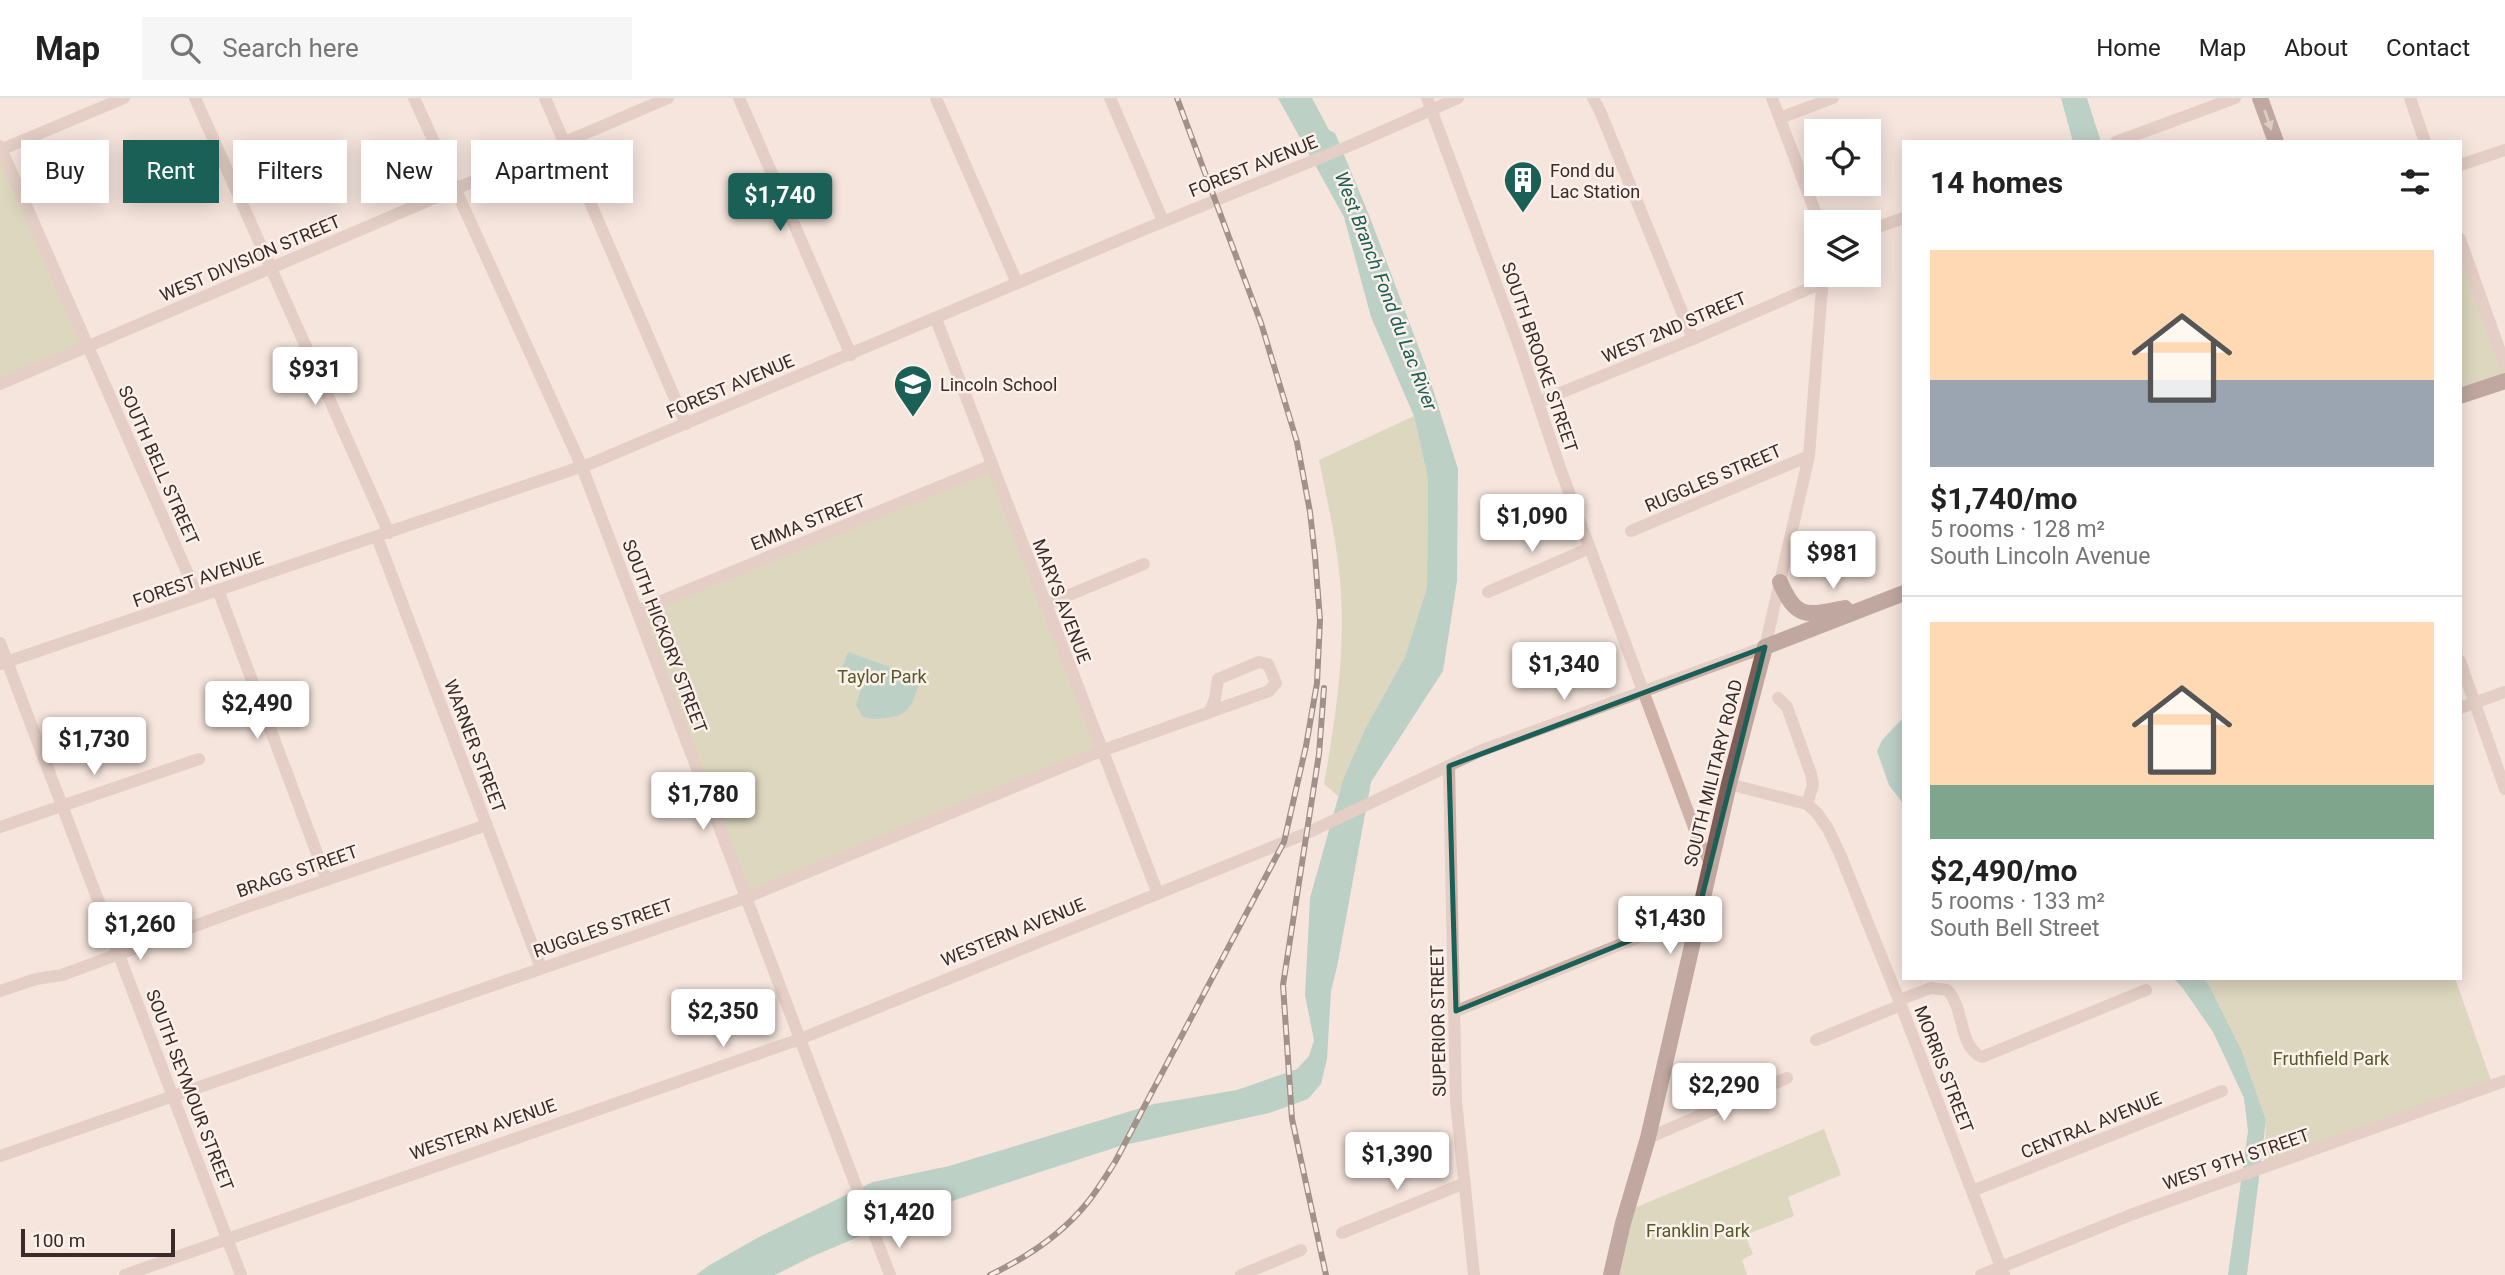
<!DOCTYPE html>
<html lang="en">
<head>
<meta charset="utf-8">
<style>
	body { margin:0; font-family:Roboto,sans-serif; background:#f6f6f6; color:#222; height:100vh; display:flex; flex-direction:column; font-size:26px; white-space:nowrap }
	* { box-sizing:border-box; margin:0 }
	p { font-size:23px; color:#767676 }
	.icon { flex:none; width:38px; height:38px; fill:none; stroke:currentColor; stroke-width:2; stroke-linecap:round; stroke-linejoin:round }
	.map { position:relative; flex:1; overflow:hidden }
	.details { position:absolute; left:1902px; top:42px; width:560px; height:840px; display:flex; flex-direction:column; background:#fff; border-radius:0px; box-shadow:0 4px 18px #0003 }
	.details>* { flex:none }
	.guide { position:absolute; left:21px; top:42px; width:665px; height:63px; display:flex; gap:14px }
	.tools { position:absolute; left:1804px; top:21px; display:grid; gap:14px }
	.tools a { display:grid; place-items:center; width:77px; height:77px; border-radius:0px; background:#fff; box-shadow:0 4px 18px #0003; font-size:35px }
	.scale { position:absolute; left:21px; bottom:18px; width:154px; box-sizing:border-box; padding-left:7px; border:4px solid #3a2b29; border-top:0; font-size:19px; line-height:24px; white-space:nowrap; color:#3a2b29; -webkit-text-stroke:5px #fcf0ea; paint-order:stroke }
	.price { position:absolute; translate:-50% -60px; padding:0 16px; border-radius:7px; background:#fff; color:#222; font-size:23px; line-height:46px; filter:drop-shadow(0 2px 4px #0008) }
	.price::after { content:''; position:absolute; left:50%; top:42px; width:21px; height:16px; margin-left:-10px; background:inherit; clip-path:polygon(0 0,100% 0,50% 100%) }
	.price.on { background:#1a6057; color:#fff }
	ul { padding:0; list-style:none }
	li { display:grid; align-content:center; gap:14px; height:371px; padding:0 28px }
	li+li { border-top:2px solid #e0e0e0 }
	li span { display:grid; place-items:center; height:217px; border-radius:0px; color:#555 }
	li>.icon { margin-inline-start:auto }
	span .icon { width:126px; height:126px; fill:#fffc; stroke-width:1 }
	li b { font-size:30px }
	h2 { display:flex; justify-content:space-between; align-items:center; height:84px; padding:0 28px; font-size:30px }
	.tag { padding:0 24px; border-radius:0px; background:#fff; box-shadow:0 4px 18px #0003; font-size:24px; line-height:63px }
	.tag.on { background:#1a6057; color:#fff }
	header { display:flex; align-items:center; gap:42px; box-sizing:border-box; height:98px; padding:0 35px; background:#fff; border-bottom:2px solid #e0e0e0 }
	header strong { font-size:33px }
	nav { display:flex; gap:38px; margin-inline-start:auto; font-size:24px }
	.search { width:490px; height:63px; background:#f6f6f6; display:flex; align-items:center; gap:18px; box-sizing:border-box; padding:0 24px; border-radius:0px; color:#767676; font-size:26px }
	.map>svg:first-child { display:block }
	.green { fill:#bfc69b }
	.water { fill:#79b5ac }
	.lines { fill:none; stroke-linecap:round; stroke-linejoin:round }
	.minor { stroke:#ceb2a8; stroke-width:12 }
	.major { stroke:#7e5e58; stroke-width:16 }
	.rail-casing { stroke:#3a2b29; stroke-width:6 }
	.rail { stroke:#fcf0ea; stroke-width:3.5; stroke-dasharray:10; stroke-linecap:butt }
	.oneway { fill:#c3aea8 }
	.marked { fill:none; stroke:#1a6057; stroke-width:5; stroke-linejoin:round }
	.labels { text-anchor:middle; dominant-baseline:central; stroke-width:5; stroke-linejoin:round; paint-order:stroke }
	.street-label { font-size:18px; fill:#3a2b29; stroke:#fcf0ea }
	.poi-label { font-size:18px; fill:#3a2b29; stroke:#fcf0ea; text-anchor:start }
	.park-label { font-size:18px; fill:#535b2a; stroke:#fcf0ea }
	.water-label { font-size:19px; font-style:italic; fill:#1a6057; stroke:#fcf0ea }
</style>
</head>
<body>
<header>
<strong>Map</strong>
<div class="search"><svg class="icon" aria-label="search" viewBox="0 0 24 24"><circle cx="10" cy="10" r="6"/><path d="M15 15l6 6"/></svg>Search here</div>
<nav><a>Home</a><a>Map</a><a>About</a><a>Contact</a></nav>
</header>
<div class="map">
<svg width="2505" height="1177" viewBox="0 0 2505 1177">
	<rect width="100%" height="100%" fill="#f5e5dd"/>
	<g class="green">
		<path d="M0 52 89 248 0 286Z"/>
		<path d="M2460 143 2505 267V283L2460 298Z"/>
		<path d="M1414 318 1428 381 1427 489 1405 559 1365 631 1338 698 1324 686C1335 623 1345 559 1341 494 1338 449 1328 406 1319 362Z"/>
		<path d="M992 367 1101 653 745 800 637 513Z"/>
		<path d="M2203 880H2455L2493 988 2264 1070 2266 1022 2241 951 2210 889Z"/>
		<path d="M1824 1031 1841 1077 1788 1099 1794 1118 1745 1137 1753 1156 1742 1162 1747 1177H1611L1627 1113Z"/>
	</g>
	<g class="water">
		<path d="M1278 0H1312L1329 32 1335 35 1369 117 1426 269 1458 371 1457 483 1443 573 1371 684 1337 869 1331 893 1327 961 1321 986 1308 1001 1269 1015 1120 1048 1043 1073 910 1117 811 1159 775 1177H696L708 1168 759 1139 873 1084 949 1068 1154 1006 1237 992 1297 971 1309 958 1314 942 1305 897 1310 800 1343 682 1365 631 1405 559 1427 489 1428 381 1414 318 1371 219 1344 119Z"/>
		<path d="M2061 0H2087L2101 44H2073Z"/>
		<path d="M848 554 921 580C913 603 912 618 885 620 876 621 869 622 862 618L856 607 864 581 841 573Z"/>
		<path d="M1904 619V707L1889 687 1877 653 1882 642Z"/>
		<path d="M2173 880H2203L2210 889 2241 951 2266 1022 2247 1177H2228L2248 1033 2244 1000 2213 934 2182 889Z"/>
	</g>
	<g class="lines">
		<g class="minor">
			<path d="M195 0 389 435"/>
			<path d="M414 0 582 369 890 1177"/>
			<path d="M545 0 686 326"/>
			<path d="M739 0 851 257"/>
			<path d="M936 0 1017 185"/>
			<path d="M1110 0 1163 123"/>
			<path d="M1427 0 1518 245 1560 370 1699 743 1710 765"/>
			<path d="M1593 0 1600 13 1693 241"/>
			<path d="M1772 0 1819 124"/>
			<path d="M2410 0 2425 44"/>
			<path d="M1780 20 1833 0"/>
			<path d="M2116 44 2235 0"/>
			<path d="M0 48 198 499"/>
			<path d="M0 52 124 0"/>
			<path d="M2460 67 2505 52"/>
			<path d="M1869 132 1904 120"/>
			<path d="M2460 141 2505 267"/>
			<path d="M936 221 1158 796"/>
			<path d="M0 286 668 0"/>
			<path d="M1538 304 1693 241 1822 185"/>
			<path d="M1631 433 1809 358"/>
			<path d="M377 439 541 870"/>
			<path d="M218 492 327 782"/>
			<path d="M1488 494 1590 450"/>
			<path d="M1045 507 1144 466"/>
			<path d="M637 513 992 367"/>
			<path d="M0 545 241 1177"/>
			<path d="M2460 563 2505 691"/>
			<path d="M0 566 592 365 1138 134 1356 45 1458 0"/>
			<path d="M1778 600 1787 609 1811 676 1813 687 1807 706"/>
			<path d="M2460 610 2505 594"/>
			<path d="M1449 668 1456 1003 1474 1177"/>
			<path d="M1729 686 1807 706 1817 715 1828 731 1840 756 1899 902 2004 1177"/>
			<path d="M0 729 199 661"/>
			<path d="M0 893 36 881 62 877 241 811 487 727"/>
			<path d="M1899 902 1931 890 1947 892C1965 909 1958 949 1982 959L2146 892"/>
			<path d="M1456 913 1698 815"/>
			<path d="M1816 942 1901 907"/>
			<path d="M1648 1040 1787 980"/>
			<path d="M0 1058 745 800 1101 653 1269 593 1276 585 1268 566 1259 564 1218 581 1215 601 1209 615"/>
			<path d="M1972 1093 2222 993"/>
			<path d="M1342 1135 1465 1085"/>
			<path d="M125 1177 800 941 1307 735 1480 653 1765 549 1809 358 1823 177"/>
			<path d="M1241 1177 1301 1152"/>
			<path d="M1981 1177 2133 1116 2505 983"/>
		</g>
		<g class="major">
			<path d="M2260 0 2276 44"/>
			<path d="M2460 298 2505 283"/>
			<path d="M1780 484C1797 523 1807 517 1845 510"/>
			<path d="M1611 1177 1623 1125 1648 1040 1729 686 1765 549 1904 495"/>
		</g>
		<g class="rail-casing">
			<g id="rail">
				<path d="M1324 590 1319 656 1283 887 1292 1021 1326 1177"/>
				<path d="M990 1177C1026 1160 1062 1136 1087 1105 1097 1093 1106 1078 1115 1064L1284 744 1306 648 1317 585 1320 522 1315 458 1310 414 1297 344 1261 225 1177 0"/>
			</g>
		</g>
		<use href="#rail" class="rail"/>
	</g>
	<defs><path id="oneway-solid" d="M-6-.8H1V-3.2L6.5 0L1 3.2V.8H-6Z" transform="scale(1.75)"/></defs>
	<use class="oneway" href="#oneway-solid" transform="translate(2268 22) rotate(71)"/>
	<path d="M0 0H2505V1177H0ZM1765 549 1698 815 1456 913 1449 668Z" fill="#f5e5dd" fill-opacity=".55" fill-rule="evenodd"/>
	<path class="marked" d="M1765 549 1698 815 1456 913 1449 668Z"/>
	<defs>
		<g id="building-pin" transform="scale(2.0125)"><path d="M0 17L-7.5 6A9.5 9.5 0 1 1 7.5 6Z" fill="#1a6057" stroke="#fcf0ea"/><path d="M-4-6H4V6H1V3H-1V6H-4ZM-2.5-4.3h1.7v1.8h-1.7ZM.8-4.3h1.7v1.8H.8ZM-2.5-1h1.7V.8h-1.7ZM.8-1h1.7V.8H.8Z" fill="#fff"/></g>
		<g id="school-pin" transform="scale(2.0125)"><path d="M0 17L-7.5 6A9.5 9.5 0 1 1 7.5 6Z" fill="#1a6057" stroke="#fcf0ea"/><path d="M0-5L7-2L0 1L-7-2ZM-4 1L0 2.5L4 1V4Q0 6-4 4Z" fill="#fff"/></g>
	</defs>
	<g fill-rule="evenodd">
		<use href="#building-pin" x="1523" y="82"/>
		<use href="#school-pin" x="913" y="286"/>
	</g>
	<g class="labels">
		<g class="street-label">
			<text transform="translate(1253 68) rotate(-22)">FOREST AVENUE</text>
			<text transform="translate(250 160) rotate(-23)">WEST DIVISION STREET</text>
			<text transform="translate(1674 229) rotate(-23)">WEST 2ND STREET</text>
			<text transform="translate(1540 259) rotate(71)">SOUTH BROOKE STREET</text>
			<text transform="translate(730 288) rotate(-23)">FOREST AVENUE</text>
			<text transform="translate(159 367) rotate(66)">SOUTH BELL STREET</text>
			<text transform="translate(1713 380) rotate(-23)">RUGGLES STREET</text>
			<text transform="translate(808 424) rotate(-22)">EMMA STREET</text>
			<text transform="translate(198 481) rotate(-19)">FOREST AVENUE</text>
			<text transform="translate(1062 503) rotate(69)">MARYS AVENUE</text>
			<text transform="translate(665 538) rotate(69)">SOUTH HICKORY STREET</text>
			<text transform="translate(475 648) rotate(69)">WARNER STREET</text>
			<text transform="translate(1713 675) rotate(-76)">SOUTH MILITARY ROAD</text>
			<text transform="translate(297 773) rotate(-19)">BRAGG STREET</text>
			<text transform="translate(603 830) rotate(-19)">RUGGLES STREET</text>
			<text transform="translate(1013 834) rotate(-22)">WESTERN AVENUE</text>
			<text transform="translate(1438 923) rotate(-91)">SUPERIOR STREET</text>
			<text transform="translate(1944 971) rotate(69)">MORRIS STREET</text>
			<text transform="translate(190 992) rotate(69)">SOUTH SEYMOUR STREET</text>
			<text transform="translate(2091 1027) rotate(-22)">CENTRAL AVENUE</text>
			<text transform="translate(483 1031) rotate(-19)">WESTERN AVENUE</text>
			<text transform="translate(2236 1061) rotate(-19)">WEST 9TH STREET</text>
		</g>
		<g class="poi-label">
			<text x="1550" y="72">Fond du<tspan x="1550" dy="21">Lac Station</tspan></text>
			<text x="940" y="286">Lincoln School</text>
		</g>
		<g class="park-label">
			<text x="882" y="578">Taylor Park</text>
			<text x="2331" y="960">Fruthfield Park</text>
			<text x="1698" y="1132">Franklin Park</text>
		</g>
		<g class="water-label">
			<text transform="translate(1386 193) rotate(69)">West Branch Fond du Lac River</text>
		</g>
	</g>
</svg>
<div class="tools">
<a><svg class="icon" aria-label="locate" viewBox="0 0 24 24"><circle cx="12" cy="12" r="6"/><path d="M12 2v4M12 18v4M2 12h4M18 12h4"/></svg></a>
<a><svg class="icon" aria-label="layers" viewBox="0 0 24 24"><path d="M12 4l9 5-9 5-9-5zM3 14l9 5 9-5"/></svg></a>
</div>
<div class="scale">100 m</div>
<b class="price on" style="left:780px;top:135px">$1,740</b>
<b class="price" style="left:315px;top:309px">$931</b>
<b class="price" style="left:1532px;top:456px">$1,090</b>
<b class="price" style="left:1833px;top:493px">$981</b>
<b class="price" style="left:1564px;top:604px">$1,340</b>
<b class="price" style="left:257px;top:643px">$2,490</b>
<b class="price" style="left:94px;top:679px">$1,730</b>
<b class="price" style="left:703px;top:734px">$1,780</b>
<b class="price" style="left:1670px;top:858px">$1,430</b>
<b class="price" style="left:140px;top:864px">$1,260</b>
<b class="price" style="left:723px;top:951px">$2,350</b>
<b class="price" style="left:1724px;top:1025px">$2,290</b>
<b class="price" style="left:1397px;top:1094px">$1,390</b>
<b class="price" style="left:899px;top:1152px">$1,420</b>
<div class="guide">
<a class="tag">Buy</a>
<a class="tag on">Rent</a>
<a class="tag">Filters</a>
<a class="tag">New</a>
<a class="tag">Apartment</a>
</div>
<section class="details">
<h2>14 homes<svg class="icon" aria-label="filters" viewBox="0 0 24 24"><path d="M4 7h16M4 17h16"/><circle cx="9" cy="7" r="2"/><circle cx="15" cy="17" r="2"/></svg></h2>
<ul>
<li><span style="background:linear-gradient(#ffd9b3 60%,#9aa5b1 0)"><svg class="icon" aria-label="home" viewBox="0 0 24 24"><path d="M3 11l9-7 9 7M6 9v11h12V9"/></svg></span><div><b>$1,740/mo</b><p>5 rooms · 128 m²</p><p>South Lincoln Avenue</p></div></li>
<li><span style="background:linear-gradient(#ffd9b3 75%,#7fa58c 0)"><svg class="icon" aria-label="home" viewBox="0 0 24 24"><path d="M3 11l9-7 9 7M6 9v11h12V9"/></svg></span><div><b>$2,490/mo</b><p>5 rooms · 133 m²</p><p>South Bell Street</p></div></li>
</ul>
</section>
</div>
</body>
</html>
